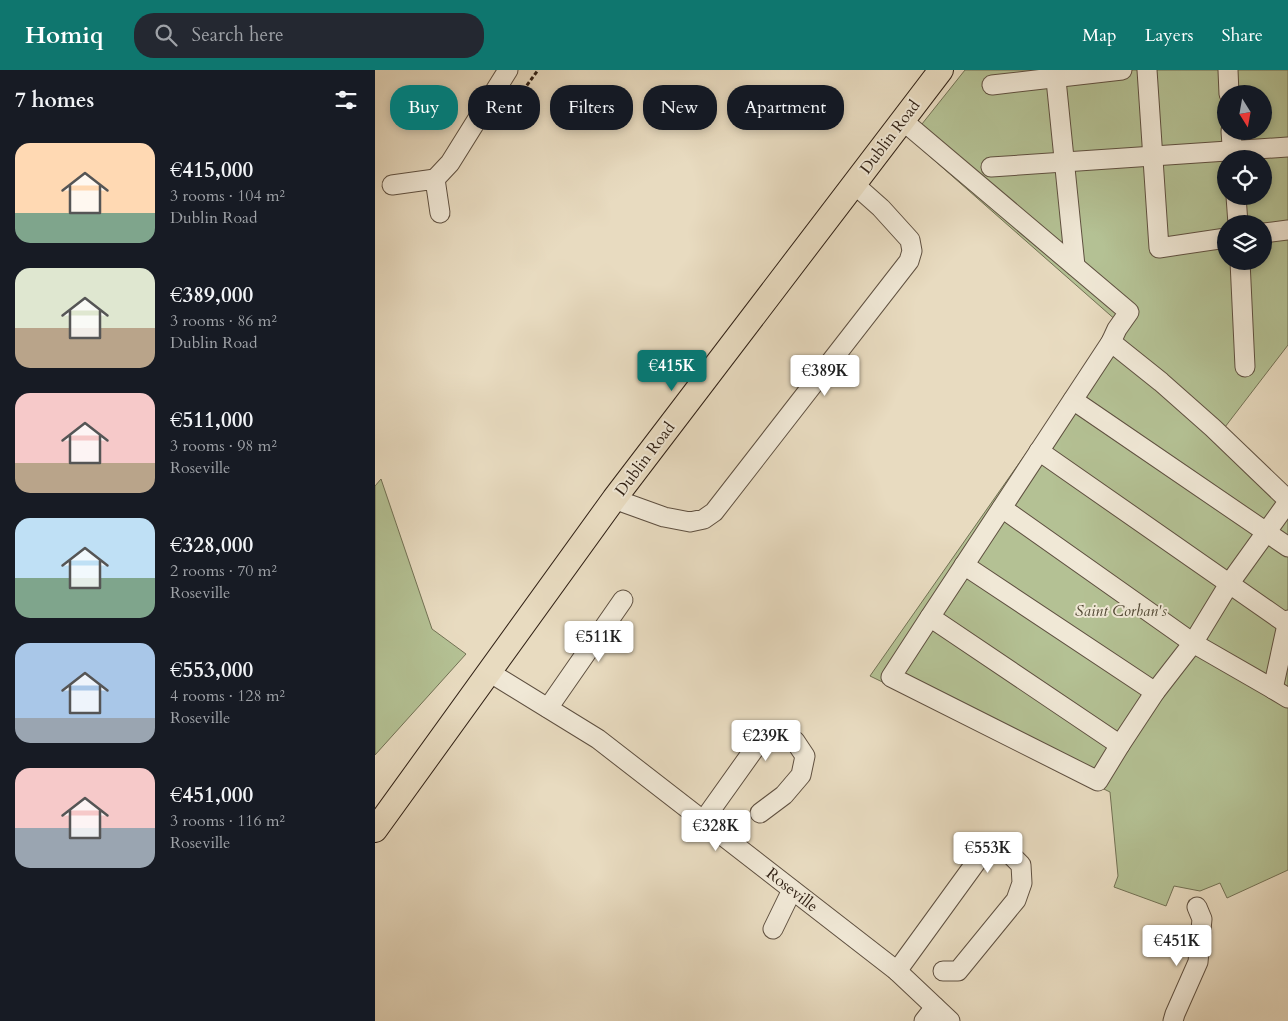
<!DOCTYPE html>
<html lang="en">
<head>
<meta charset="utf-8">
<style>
	body { margin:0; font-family:Cardo,serif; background:#242831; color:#f1f3f6; height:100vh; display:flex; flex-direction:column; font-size:19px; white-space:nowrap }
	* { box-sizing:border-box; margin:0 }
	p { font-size:16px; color:#9ea1a6 }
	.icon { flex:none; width:28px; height:28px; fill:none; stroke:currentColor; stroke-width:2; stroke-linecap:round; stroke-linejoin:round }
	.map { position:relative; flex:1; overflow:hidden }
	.panel { display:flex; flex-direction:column; background:#171b24; width:375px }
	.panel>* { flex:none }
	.banner { position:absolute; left:15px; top:15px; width:475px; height:45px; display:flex; gap:10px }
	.needle { width:32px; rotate:169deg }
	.fabs { position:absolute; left:842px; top:15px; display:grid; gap:10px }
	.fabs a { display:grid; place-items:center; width:55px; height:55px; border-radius:50%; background:#171b24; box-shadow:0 2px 8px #0003; font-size:25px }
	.price { position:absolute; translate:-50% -42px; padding:0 11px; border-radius:5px; background:#fff; color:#222; font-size:16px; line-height:32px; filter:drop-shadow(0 1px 2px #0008) }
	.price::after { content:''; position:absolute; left:50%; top:30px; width:15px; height:11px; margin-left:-8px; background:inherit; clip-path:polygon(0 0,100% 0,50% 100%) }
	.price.active { background:#0f766e; color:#fff }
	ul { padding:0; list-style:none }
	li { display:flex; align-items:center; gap:15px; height:125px; padding:0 15px }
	li span { display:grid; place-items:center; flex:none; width:140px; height:100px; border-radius:15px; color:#555 }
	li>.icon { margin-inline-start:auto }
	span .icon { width:60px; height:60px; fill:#fffc; stroke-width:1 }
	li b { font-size:21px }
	h2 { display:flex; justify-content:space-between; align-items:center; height:60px; padding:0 15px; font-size:21px }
	.tag { padding:0 18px; border-radius:20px; background:#171b24; box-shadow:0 2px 8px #0003; font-size:18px; line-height:45px }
	.tag.active { background:#0f766e; color:#fff }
	header { display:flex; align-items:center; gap:30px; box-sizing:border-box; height:70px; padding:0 25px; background:#0f766e; color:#fff }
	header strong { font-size:24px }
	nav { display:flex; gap:28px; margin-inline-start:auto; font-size:18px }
	.search { width:350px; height:45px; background:#242831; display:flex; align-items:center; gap:12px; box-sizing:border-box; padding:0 18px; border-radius:20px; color:#9ea1a6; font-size:19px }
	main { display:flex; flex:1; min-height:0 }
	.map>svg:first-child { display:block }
	.green { fill:#b4c194; stroke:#727154; fill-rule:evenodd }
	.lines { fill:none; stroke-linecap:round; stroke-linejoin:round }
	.minor-casing { stroke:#5f5040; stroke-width:21 }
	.major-casing { stroke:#312115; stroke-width:26 }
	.path { stroke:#312115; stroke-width:3; stroke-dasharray:4 2.5; stroke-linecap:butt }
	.minor { stroke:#f0e8d6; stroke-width:19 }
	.major { stroke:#e8dbc0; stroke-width:24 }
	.labels { text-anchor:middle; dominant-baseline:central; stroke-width:4; stroke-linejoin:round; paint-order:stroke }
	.street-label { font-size:16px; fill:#312115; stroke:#f0e8d6 }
	.park-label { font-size:16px; font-style:italic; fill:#524935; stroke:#f0e8d6 }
</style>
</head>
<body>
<header>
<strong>Homiq</strong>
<div class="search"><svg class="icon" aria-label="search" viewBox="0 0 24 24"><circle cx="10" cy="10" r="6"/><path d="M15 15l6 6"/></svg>Search here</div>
<nav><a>Map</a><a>Layers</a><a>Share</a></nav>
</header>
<main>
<section class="panel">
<h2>7 homes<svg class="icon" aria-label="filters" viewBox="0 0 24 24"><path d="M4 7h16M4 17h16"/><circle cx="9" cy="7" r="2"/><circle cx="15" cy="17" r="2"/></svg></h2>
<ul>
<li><span style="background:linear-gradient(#ffd9b3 70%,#7fa58c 0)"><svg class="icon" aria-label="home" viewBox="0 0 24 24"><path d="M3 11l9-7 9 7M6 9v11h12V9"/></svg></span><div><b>€415,000</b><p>3 rooms · 104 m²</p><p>Dublin Road</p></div></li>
<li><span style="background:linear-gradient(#dfe7d0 60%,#b9a48a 0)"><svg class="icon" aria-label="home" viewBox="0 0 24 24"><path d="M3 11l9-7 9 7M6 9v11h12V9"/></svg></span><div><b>€389,000</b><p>3 rooms · 86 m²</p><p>Dublin Road</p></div></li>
<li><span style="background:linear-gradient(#f6c9c9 70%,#b9a48a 0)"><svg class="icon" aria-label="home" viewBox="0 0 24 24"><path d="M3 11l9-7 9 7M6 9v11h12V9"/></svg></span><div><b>€511,000</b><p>3 rooms · 98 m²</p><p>Roseville</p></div></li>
<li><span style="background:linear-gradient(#bfe0f5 60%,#7fa58c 0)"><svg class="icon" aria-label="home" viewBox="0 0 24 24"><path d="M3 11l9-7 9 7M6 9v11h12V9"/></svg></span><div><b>€328,000</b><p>2 rooms · 70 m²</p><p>Roseville</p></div></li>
<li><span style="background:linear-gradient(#a9c7e8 75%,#9aa5b1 0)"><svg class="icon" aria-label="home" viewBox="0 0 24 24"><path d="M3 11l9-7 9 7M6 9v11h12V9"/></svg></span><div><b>€553,000</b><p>4 rooms · 128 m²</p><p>Roseville</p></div></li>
<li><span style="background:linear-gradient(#f6c9c9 60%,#9aa5b1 0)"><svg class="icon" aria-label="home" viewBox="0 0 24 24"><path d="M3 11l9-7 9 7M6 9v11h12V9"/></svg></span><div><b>€451,000</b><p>3 rooms · 116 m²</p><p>Roseville</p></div></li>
</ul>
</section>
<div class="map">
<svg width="913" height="951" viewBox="0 0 913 951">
	<rect width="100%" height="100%" fill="#e8dbc0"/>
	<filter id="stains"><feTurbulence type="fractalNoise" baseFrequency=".004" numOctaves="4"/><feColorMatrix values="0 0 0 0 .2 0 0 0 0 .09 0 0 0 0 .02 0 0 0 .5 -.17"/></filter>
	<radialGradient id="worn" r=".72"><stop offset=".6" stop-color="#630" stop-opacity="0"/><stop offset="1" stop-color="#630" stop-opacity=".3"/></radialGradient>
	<g class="green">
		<path d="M590 0H913V275L850 357 913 417V800L852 828 845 813 825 821 799 816 791 836 739 817 743 806 735 722 495 606 743 252 535 69ZM851 24H889V61H851ZM851 89H889V126H851ZM851 154H889V191H851Z"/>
		<path d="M6 409 57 559 91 584 0 685V416Z"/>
	</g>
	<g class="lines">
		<g class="minor-casing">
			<g id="minor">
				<path d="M680 0 700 196"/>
				<path d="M772 0 784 178 851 168"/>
				<path d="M853 0 854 24"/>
				<path d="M617 15 747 0"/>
				<path d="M527 50 754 242 742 259 736 272 555 547 745 675 780 622 818 573 898 619 913 550"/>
				<path d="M856 61 858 89"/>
				<path d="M616 97 913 77"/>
				<path d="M60 109 75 93 133 0"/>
				<path d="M17 115 60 109 65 143"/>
				<path d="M861 126 863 154"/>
				<path d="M889 163 913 160"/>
				<path d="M865 191 870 297"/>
				<path d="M736 272 786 312 838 358 913 430"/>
				<path d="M698 330 913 477"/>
				<path d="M664 381 912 554"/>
				<path d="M239 429 289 447 315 452 329 449 339 442 534 191 537 181 535 170 506 138 479 114"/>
				<path d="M627 438 818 573 854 514 913 432"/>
				<path d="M589 495 780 622"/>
				<path d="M555 547 516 607 723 711 745 675"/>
				<path d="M114 602 223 669 522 901 575 951"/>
				<path d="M898 619 913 628"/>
				<path d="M173 638 248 530"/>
				<path d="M328 751 385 671 404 664 420 671 430 686 426 705 409 725 385 743"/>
				<path d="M398 859 417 820"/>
				<path d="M522 901 607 784 622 777 636 785 646 795 647 813 641 830 583 901H568"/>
				<path d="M549 951 560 937"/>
				<path d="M798 951 800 944 823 892 827 849 822 837"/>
			</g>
		</g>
		<g class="major-casing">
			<path id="major" d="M0 760 239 429 566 0"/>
		</g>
		<path class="path" d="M125 52 163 0"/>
		<use href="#minor" class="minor"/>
		<use href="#major" class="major"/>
	</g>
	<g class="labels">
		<g class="street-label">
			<text transform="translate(515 67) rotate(-53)">Dublin Road</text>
			<text transform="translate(270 389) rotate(-53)">Dublin Road</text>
			<text transform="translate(417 820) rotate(38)">Roseville</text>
		</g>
		<g class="park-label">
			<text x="746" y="541">Saint Corban's</text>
		</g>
	</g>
	<rect width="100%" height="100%" filter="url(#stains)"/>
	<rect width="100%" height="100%" fill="url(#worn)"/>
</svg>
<div class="fabs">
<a><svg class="needle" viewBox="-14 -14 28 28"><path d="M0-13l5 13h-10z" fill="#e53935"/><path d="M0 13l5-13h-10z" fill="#9ea1a6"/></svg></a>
<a><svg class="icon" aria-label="locate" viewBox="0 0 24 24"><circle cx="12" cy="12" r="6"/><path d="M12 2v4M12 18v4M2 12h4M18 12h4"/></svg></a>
<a><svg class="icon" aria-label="layers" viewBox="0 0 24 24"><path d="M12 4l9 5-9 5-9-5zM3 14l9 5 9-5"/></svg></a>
</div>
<b class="price active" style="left:297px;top:322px">€415K</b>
<b class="price" style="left:450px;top:327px">€389K</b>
<b class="price" style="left:224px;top:593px">€511K</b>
<b class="price" style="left:391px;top:692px">€239K</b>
<b class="price" style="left:341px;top:782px">€328K</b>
<b class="price" style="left:613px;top:804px">€553K</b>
<b class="price" style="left:802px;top:897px">€451K</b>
<div class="banner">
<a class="tag active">Buy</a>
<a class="tag">Rent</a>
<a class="tag">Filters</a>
<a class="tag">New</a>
<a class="tag">Apartment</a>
</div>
</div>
</main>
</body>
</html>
